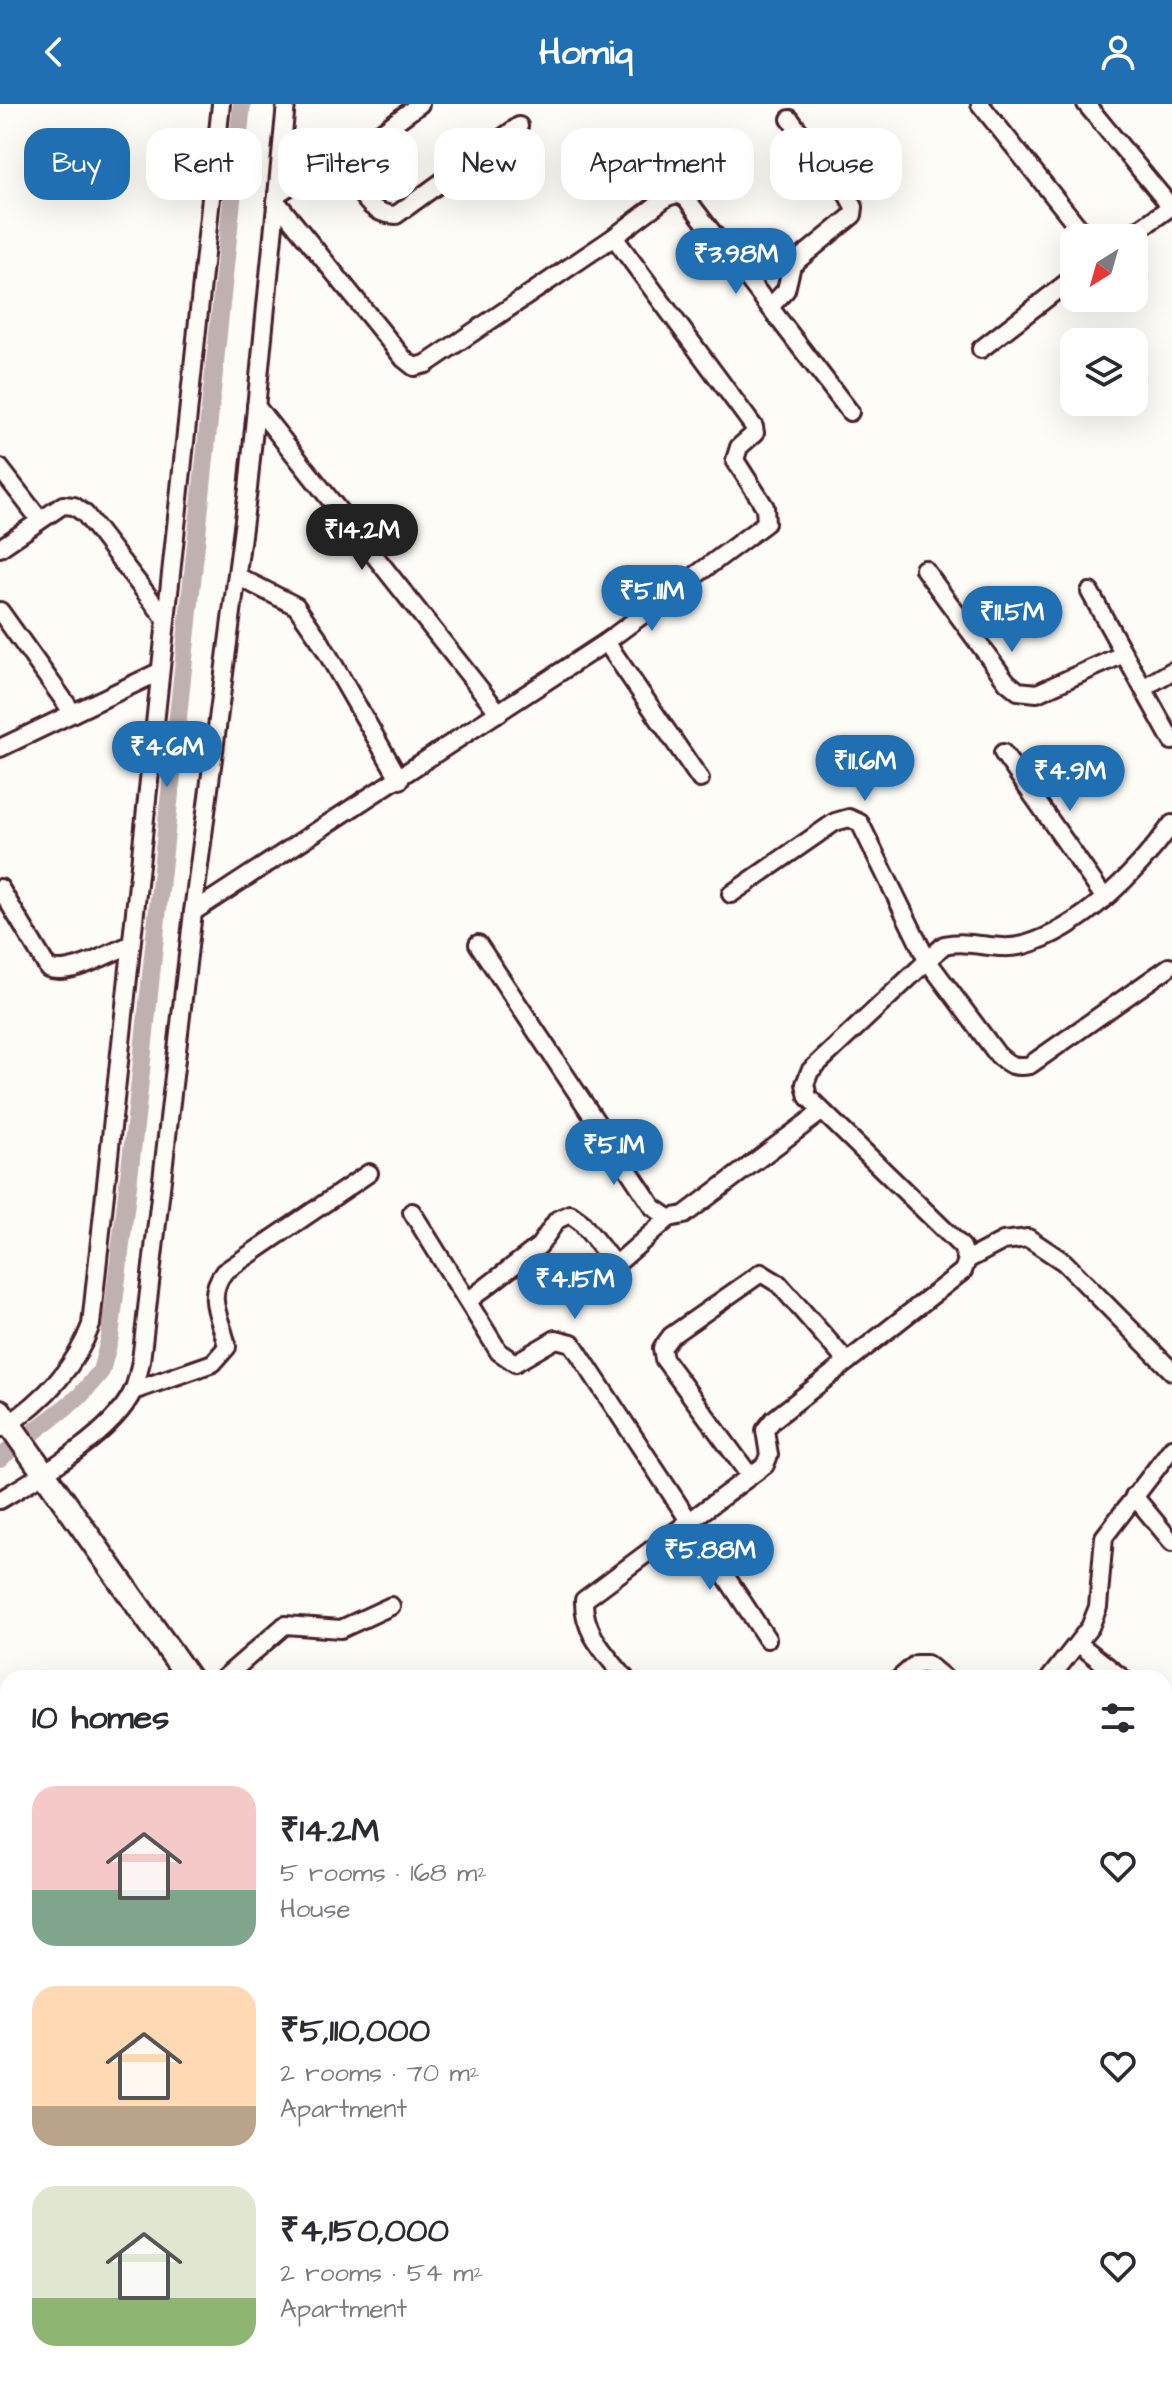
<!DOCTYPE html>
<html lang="en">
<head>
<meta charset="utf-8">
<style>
	body { margin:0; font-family:"Architects Daughter",sans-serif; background:#f7f7f7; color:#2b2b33; height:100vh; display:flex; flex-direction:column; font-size:30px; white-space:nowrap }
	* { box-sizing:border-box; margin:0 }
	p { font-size:26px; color:#7c7c81 }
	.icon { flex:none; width:44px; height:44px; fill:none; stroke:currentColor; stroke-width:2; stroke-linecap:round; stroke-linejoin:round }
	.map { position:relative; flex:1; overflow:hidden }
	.sheet { position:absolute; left:0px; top:1566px; width:1172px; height:714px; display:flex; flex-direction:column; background:#fff; border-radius:24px 24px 0 0; box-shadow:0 8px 32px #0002 }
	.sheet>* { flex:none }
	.top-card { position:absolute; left:24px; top:24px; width:1124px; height:72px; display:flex; gap:16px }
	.needle { width:52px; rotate:217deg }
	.buttons { position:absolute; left:1060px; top:120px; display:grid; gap:16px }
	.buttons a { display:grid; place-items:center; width:88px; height:88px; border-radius:16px; background:#fff; box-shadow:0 8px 32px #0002; font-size:40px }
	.price { position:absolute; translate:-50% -68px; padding:0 18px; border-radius:28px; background:#1f6fb2; color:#fff; font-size:26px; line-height:52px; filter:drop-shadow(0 2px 4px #0008) }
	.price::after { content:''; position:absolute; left:50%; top:48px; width:24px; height:18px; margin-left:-12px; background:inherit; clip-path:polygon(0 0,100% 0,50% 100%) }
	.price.active { background:#222; color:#fff }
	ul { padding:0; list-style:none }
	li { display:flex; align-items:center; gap:24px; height:200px; padding:0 32px }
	li span { display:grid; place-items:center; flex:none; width:224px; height:160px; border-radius:24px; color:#555 }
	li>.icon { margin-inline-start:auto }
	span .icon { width:96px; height:96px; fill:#fffc; stroke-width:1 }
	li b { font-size:34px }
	h2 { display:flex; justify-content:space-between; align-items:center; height:96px; padding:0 32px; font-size:34px }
	.tag { padding:0 28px; border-radius:24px; background:#fff; box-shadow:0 8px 32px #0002; font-size:28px; line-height:72px }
	.tag.active { background:#1f6fb2; color:#fff }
	header { display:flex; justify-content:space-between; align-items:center; height:104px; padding:0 32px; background:#1f6fb2; color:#fff; font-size:36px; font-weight:700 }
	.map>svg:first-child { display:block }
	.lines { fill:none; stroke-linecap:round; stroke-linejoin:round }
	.canal { stroke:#c0b1b1; stroke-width:18 }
	.street-casing { stroke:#4a1f2b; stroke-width:22 }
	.secondary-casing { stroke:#4a1f2b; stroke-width:28 }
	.street { stroke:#fdfcf7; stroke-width:16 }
	.secondary { stroke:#fdfcf7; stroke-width:22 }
</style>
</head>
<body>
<header><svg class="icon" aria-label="back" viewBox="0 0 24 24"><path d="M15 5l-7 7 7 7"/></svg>Homiq<svg class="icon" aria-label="person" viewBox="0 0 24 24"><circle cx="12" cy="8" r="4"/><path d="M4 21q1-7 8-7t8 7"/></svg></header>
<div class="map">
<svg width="1172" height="2279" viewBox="0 0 1172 2279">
	<rect width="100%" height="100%" fill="#fdfcf7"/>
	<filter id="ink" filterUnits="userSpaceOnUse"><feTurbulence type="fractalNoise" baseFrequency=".0125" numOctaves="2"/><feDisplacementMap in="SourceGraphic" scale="16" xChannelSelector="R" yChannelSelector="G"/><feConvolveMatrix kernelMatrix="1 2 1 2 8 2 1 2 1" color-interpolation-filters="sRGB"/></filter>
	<g filter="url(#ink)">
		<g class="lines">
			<path class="canal" d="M0 1354 80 1292 101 1267 110 1233 137 1005 242 0"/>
			<g class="street-casing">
				<g id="street">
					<path d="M980 0 1087 134"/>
					<path d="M1086 0 1171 103"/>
					<path d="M338 60 420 0"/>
					<path d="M277 90 326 60H338C359 79 364 111 396 111L519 22"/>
					<path d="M276 97 404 255 414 263 426 260 614 133 667 93 677 90 686 94 850 308"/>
					<path d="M1127 134 1172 102"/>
					<path d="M770 203 786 186 792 161 853 111 854 103 847 90 790 15"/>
					<path d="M981 245 1074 173"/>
					<path d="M256 302 499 609"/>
					<path d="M0 364 40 416"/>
					<path d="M0 444 63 401 74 402 85 410 165 514"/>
					<path d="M924 465 1007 578 1018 587 1037 589 1124 550"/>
					<path d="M237 472 296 502 319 535 400 676"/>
					<path d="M1090 488 1172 637"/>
					<path d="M0 507 73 609"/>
					<path d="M606 538 700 675"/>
					<path d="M1143 584 1172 567"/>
					<path d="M0 644 159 568"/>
					<path d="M1003 649 1104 793"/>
					<path d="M0 784 48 864C70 873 109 849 130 841"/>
					<path d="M731 790 835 718 849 714 860 719 927 856 997 950C1008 961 1015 964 1030 961L1169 863"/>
					<path d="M193 808 606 538 766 419 765 403 735 356 739 343 755 329 754 323 614 133"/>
					<path d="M478 840 653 1103 669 1114 684 1111 821 1008"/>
					<path d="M412 1108 499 1248 515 1259 556 1235 572 1239 767 1535"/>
					<path d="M967 1156 1003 1137 1028 1134 1064 1158 1172 1267"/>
					<path d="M468 1197 539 1142 557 1116 570 1110 581 1118 612 1157H620L669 1114"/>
					<path d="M133 1287 213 1259 227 1243C222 1215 204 1194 224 1168L369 1069"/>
					<path d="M3 1324C42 1298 75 1265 91 1221L221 0"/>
					<path d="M750 1372 664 1255 662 1244 671 1232 761 1169 779 1180 847 1258"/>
					<path d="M1134 1392 1172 1438"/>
					<path d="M0 1396C40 1372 113 1330 133 1287 137 1278 139 1266 141 1257L193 808 248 385 286 0"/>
					<path d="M1079 1540 1122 1574"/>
					<path d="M224 1574 285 1521 341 1525 391 1502"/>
					<path d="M625 1574C606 1550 583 1529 584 1496L765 1361 769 1351 765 1326 773 1316 963 1167 967 1156 962 1143 808 993 805 980 810 967 944 841C972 835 996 848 1024 841 1082 825 1138 767 1172 720"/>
					<path d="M900 1574 916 1560H927L944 1574"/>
					<path d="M1050 1574 1090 1523 1098 1503 1104 1433 1172 1344"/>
					<path d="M1164 1607 1172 1614"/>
					<path d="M0 1750 8 1743"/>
					<path d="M1164 1824 1172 1815"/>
					<path d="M1164 1871 1172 1864"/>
					<path d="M1164 2047 1172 2045"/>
					<path d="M0 2104 8 2114"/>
					<path d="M1164 2169 1172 2178"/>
					<path d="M109 2279 118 2272"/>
					<path d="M359 2279 365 2272"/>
					<path d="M444 2279 449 2272"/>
					<path d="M524 2279 531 2272"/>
					<path d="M776 2279 783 2272"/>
				</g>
			</g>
			<g class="secondary-casing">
				<g id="secondary">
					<path d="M0 1307 189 1574"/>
					<path d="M688 2272 693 2279"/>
				</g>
			</g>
			<use href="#street" class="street"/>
			<use href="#secondary" class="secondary"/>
		</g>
	</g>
</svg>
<div class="buttons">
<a><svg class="needle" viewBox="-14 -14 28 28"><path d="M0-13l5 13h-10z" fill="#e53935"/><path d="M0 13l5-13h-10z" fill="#7c7c81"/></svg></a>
<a><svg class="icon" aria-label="layers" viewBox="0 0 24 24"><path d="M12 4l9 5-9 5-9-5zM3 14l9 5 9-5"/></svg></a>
</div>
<b class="price" style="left:736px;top:192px">₹3.98M</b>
<b class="price active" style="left:362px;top:468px">₹14.2M</b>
<b class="price" style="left:652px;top:529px">₹5.11M</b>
<b class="price" style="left:1012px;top:550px">₹11.5M</b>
<b class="price" style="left:167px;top:685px">₹4.6M</b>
<b class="price" style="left:865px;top:699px">₹11.6M</b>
<b class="price" style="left:1070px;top:709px">₹4.9M</b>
<b class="price" style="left:614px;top:1083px">₹5.1M</b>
<b class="price" style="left:575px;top:1217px">₹4.15M</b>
<b class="price" style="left:710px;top:1488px">₹5.88M</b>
<div class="top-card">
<a class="tag active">Buy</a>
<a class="tag">Rent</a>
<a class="tag">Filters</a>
<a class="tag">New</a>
<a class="tag">Apartment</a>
<a class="tag">House</a>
</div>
<section class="sheet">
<h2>10 homes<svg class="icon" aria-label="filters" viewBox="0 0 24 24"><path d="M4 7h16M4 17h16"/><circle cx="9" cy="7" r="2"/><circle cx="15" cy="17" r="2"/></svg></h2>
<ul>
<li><span style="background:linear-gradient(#f6c9c9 65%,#7fa58c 0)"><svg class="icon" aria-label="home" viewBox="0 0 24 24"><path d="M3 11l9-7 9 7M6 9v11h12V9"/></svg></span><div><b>₹14.2M</b><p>5 rooms · 168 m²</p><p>House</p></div><svg class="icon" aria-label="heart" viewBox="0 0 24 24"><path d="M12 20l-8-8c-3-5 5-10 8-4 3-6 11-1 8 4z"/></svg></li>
<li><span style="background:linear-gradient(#ffd9b3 75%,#b9a48a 0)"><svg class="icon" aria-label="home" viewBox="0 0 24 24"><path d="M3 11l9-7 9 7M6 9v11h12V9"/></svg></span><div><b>₹5,110,000</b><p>2 rooms · 70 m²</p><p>Apartment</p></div><svg class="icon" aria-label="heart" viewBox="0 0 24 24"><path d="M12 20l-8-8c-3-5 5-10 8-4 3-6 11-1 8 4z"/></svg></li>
<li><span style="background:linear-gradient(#dfe7d0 70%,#8fb573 0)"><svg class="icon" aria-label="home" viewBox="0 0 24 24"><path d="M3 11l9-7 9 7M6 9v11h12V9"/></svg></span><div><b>₹4,150,000</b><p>2 rooms · 54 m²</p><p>Apartment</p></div><svg class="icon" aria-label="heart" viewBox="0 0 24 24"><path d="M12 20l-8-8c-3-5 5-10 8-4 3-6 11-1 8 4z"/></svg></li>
</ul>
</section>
</div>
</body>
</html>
